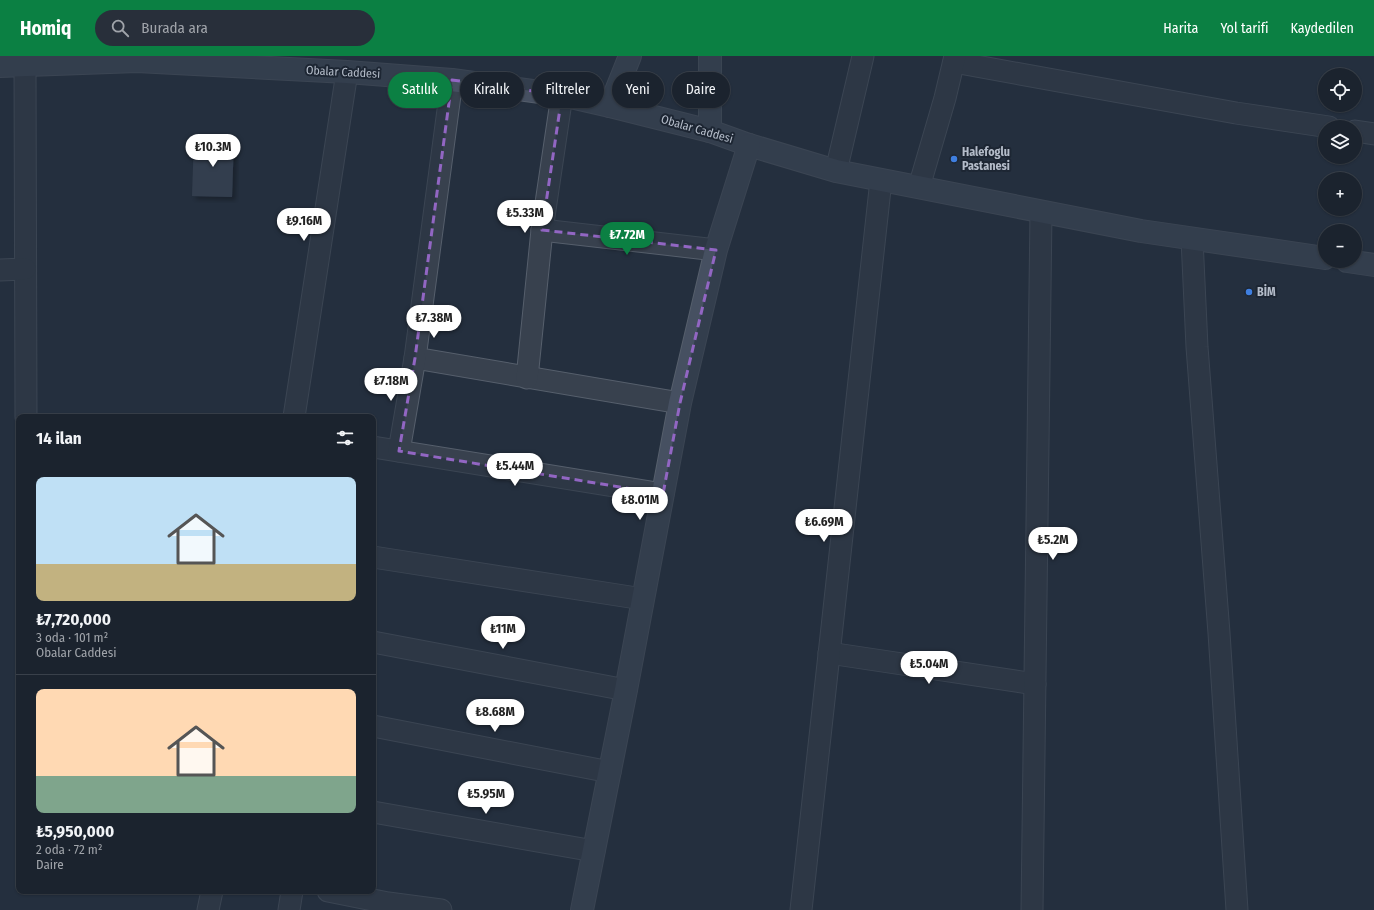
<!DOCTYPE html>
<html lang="tr">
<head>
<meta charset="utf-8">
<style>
	body { margin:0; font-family:"Fira Sans Condensed",sans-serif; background:#282f3a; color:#f1f3f6; height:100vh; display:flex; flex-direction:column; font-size:15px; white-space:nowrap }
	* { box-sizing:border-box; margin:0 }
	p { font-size:13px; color:#a0a4aa }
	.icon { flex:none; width:22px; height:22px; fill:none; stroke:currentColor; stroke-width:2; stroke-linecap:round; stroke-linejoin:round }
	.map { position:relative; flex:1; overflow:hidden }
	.side { position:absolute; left:16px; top:358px; width:360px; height:480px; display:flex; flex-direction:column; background:#1b232e; border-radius:8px; box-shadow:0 1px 3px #0004,0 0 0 1px #39404a }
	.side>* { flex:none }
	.guide { position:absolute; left:388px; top:16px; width:380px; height:36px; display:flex; gap:8px }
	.buttons { position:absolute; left:1318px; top:12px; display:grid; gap:8px }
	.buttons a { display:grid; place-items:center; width:44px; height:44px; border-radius:50%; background:#1b232e; box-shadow:0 1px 3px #0004,0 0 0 1px #39404a; font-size:20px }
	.price { position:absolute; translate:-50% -34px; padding:0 9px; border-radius:14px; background:#fff; color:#222; font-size:13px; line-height:26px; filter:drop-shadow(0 1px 2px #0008) }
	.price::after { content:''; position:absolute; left:50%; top:24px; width:12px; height:9px; margin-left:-6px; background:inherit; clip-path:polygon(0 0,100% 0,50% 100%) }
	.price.selected { background:#0b8043; color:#fff }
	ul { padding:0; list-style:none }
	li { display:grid; align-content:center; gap:8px; height:212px; padding:0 20px }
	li+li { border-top:1px solid #39404a }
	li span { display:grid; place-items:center; height:124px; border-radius:8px; color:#555 }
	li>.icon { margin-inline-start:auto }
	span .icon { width:72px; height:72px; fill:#fffc; stroke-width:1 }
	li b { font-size:17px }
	h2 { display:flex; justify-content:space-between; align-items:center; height:48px; padding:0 20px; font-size:17px }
	.pill { padding:0 14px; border-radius:18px; background:#1b232e; box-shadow:0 1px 3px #0004,0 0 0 1px #39404a; font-size:14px; line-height:36px }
	.pill.selected { background:#0b8043; color:#fff }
	header { display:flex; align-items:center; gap:24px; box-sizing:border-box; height:56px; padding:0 20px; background:#0b8043; color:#fff }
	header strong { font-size:19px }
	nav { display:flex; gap:22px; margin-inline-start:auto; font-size:14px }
	.search { width:280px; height:36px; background:#282f3a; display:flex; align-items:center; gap:10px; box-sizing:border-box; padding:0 14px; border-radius:22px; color:#a0a4aa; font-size:15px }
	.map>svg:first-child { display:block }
	.building { fill:#455162; filter:url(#shadow) }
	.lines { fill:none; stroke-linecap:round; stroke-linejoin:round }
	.minor-casing { stroke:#565f6c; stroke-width:23 }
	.secondary-casing { stroke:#565f6c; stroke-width:24 }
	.minor { stroke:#38414e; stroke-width:21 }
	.secondary { stroke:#465061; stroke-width:22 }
	.marked { fill:none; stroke:#9266c3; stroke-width:3; stroke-dasharray:8 5; stroke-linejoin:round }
	.shop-dot { fill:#3f7fe0; stroke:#1d2633; stroke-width:1.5 }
	.labels { text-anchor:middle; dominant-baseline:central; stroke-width:4; stroke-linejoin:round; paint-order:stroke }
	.street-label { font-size:12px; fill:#b4bcc9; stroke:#1d2633 }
	.poi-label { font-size:12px; font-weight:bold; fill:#b4bcc9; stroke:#1d2633; text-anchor:start }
</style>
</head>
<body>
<header>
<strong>Homiq</strong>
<div class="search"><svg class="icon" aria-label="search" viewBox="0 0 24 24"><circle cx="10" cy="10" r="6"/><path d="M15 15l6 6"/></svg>Burada ara</div>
<nav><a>Harita</a><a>Yol tarifi</a><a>Kaydedilen</a></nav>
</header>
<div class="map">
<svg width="1374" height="854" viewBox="0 0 1374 854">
	<defs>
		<filter id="shadow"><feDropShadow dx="3.5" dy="3.5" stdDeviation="2" flood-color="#0009"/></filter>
	</defs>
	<rect width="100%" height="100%" fill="#242f3e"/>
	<path class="building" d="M194 82 234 83 232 141 192 140Z"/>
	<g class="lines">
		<g class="minor-casing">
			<g id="minor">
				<path d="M954 6 1236 57 1329 71"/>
				<path d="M25 9 26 361"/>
				<path d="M452 24 415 302 680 347"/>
				<path d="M1355 75 1374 78"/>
				<path d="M836 115 863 0"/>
				<path d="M919 131 945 42 955 0"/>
				<path d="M542 174 716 194"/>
				<path d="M1192 183 1197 291 1219 577 1237 854"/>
				<path d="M0 214 25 213"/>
				<path d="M527 322 542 174 562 39"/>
				<path d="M294 361 347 16"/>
				<path d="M373 391 663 438"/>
				<path d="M399 395 415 302"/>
				<path d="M373 501 643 543"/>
				<path d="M373 586 626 634"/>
				<path d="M829 597 1035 628"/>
				<path d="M373 670 610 716"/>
				<path d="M373 756 594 795"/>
				<path d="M328 835 388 847 441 854"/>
				<path d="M208 854 212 835"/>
				<path d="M289 854 292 835"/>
				<path d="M801 854 881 124"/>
				<path d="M1032 854 1041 156"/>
			</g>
		</g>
		<g class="secondary-casing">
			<g id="secondary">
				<path d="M0 10 137 5 347 16 452 24 562 39 610 50 710 75 749 89 836 115 1141 175 1325 202"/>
				<path d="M610 50 630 0"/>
				<path d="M710 75V0"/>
				<path d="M1347 205 1374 209"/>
				<path d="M582 854 626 634 680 347 716 194 749 89"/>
			</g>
		</g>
		<use href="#minor" class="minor"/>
		<use href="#secondary" class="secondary"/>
	</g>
	<path d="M0 0H1374V854H0ZM452 24 562 39 542 174 716 194 680 347 663 438 399 395 415 302Z" fill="#242f3e" fill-opacity=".55" fill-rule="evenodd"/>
	<path class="marked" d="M452 24 562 39 542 174 716 194 680 347 663 438 399 395 415 302Z"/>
	<g class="shop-dot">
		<circle cx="954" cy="103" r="4"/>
		<circle cx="1249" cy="236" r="4"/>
	</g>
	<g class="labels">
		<g class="street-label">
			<text transform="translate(343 16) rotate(3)">Obalar Caddesi</text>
			<text transform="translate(697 73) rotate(16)">Obalar Caddesi</text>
		</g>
		<g class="poi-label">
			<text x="962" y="96">Halefoglu<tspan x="962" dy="14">Pastanesi</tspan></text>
			<text x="1257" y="236">BİM</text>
		</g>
	</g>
</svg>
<div class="buttons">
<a><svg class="icon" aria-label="locate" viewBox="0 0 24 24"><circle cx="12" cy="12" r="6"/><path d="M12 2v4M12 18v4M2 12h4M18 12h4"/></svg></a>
<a><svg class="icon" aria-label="layers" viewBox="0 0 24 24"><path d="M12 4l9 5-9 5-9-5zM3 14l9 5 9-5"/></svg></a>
<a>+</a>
<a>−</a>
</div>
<b class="price" style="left:213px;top:112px">₺10.3M</b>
<b class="price" style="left:525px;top:178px">₺5.33M</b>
<b class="price" style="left:304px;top:186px">₺9.16M</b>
<b class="price selected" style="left:627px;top:200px">₺7.72M</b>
<b class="price" style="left:434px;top:283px">₺7.38M</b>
<b class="price" style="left:391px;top:346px">₺7.18M</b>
<b class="price" style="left:515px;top:431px">₺5.44M</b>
<b class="price" style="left:640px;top:465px">₺8.01M</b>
<b class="price" style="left:824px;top:487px">₺6.69M</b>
<b class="price" style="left:1053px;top:505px">₺5.2M</b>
<b class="price" style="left:503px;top:594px">₺11M</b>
<b class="price" style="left:929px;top:629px">₺5.04M</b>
<b class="price" style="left:495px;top:677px">₺8.68M</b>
<b class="price" style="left:486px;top:759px">₺5.95M</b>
<div class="guide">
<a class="pill selected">Satılık</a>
<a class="pill">Kiralık</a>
<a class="pill">Filtreler</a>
<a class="pill">Yeni</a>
<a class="pill">Daire</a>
</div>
<section class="side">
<h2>14 ilan<svg class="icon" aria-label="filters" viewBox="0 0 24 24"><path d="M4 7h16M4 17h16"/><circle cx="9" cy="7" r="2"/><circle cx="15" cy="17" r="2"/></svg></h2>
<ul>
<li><span style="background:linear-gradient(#bfe0f5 70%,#c2b280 0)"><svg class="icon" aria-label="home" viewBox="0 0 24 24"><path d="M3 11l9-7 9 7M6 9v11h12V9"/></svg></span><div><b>₺7,720,000</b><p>3 oda · 101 m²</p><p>Obalar Caddesi</p></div></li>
<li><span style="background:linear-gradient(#ffd9b3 70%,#7fa58c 0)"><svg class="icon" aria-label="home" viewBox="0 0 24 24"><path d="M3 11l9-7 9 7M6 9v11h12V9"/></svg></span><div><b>₺5,950,000</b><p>2 oda · 72 m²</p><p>Daire</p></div></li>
</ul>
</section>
</div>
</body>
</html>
